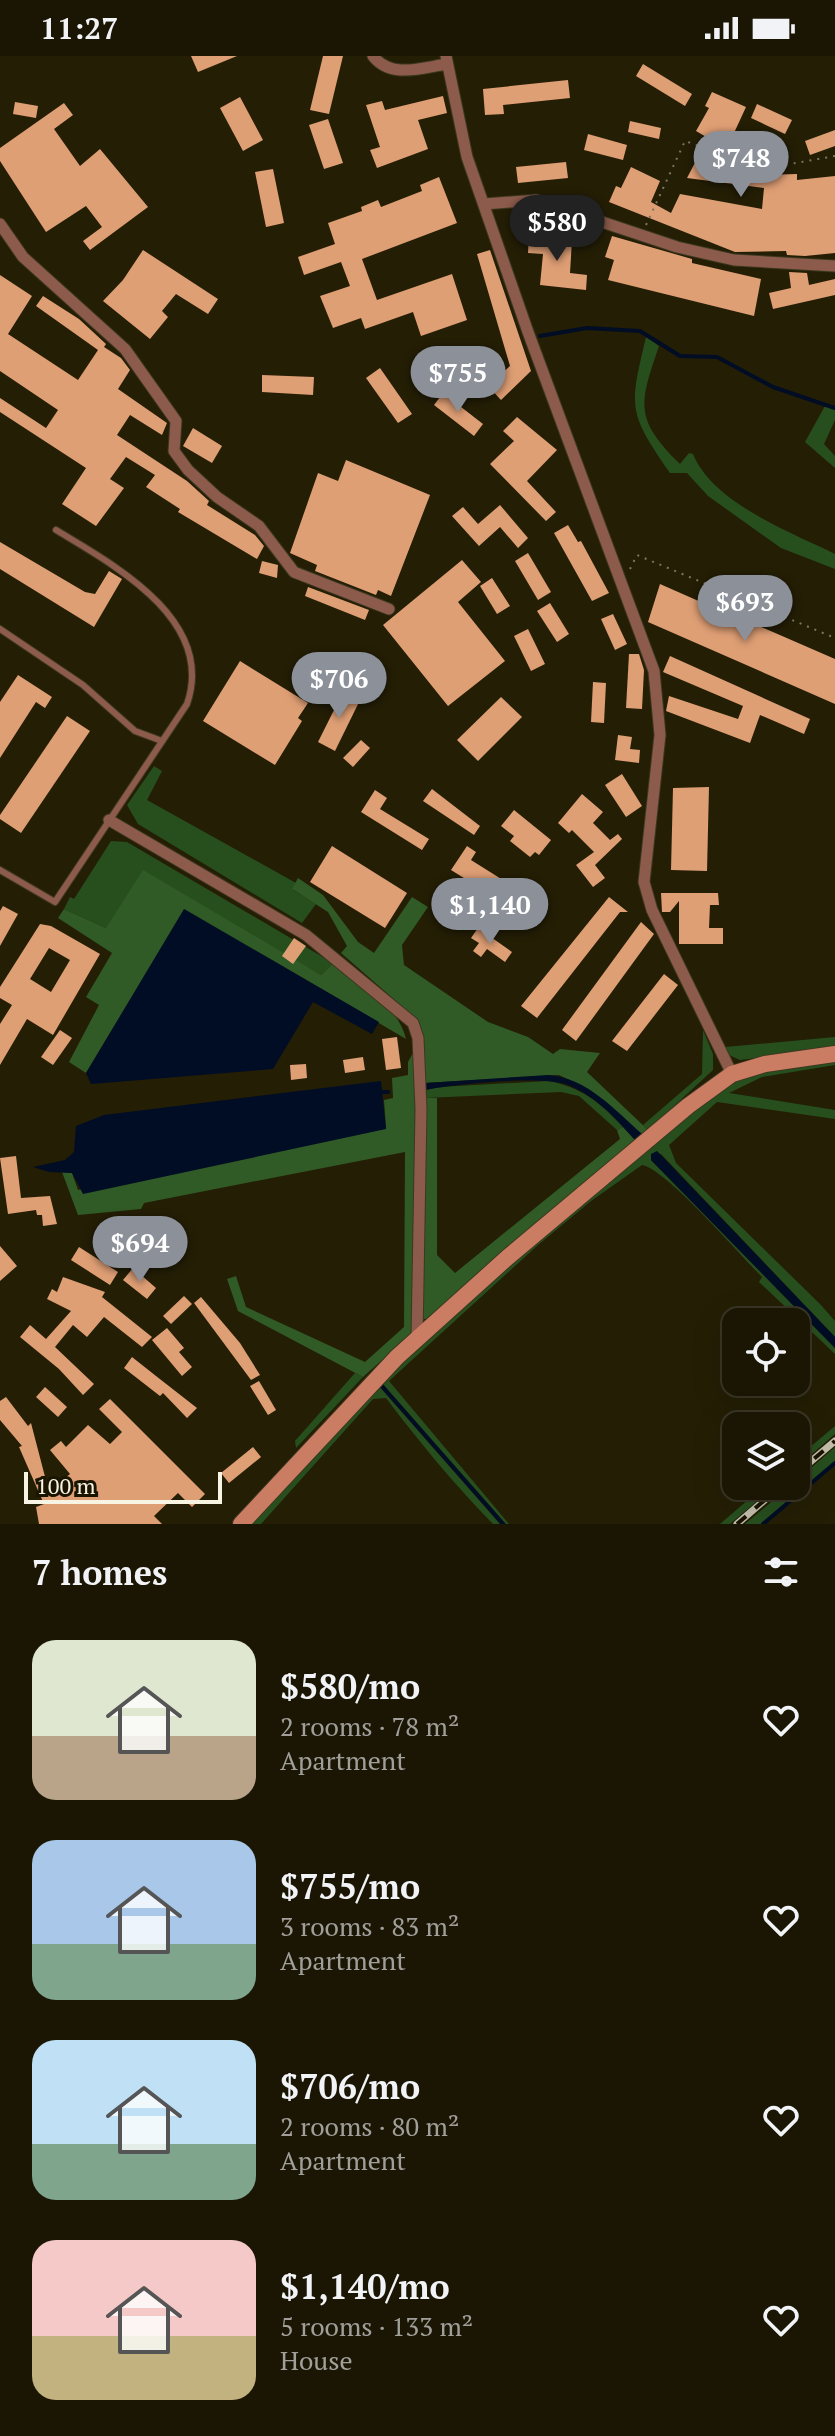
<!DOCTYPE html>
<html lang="en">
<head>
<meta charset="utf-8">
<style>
	body { margin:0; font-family:"PT Serif",serif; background:#282313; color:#f1f3f6; height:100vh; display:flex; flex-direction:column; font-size:30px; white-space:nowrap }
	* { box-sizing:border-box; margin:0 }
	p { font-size:26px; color:#a09f9a }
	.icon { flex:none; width:44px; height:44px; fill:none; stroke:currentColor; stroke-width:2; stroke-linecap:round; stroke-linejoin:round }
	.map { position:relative; height:1468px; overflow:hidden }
	.drawer { display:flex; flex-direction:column; background:#1b1604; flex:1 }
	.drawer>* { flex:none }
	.buttons { position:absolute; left:722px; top:1252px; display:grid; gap:16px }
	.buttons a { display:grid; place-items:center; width:88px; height:88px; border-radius:16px; background:#1b1604; box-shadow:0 8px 32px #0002,0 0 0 2px #393526; font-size:40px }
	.scale { position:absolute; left:24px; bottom:20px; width:198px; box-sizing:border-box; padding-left:8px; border:4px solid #f7f4e4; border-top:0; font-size:22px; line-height:28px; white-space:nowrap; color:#f7f4e4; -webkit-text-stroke:6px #1a1500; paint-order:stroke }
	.price { position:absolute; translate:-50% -68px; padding:0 18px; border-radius:28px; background:#8c9099; color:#fff; font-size:26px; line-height:52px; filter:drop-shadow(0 2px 4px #0008) }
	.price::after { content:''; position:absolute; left:50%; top:48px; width:24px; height:18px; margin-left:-12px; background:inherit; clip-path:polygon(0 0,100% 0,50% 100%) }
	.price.current { background:#222; color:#fff }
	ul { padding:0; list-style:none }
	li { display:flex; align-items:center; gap:24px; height:200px; padding:0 32px }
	li span { display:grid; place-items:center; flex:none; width:224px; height:160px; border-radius:24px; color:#555 }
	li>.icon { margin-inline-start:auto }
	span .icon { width:96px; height:96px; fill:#fffc; stroke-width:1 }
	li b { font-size:34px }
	h2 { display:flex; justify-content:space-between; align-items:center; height:96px; padding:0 32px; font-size:34px }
	.status { display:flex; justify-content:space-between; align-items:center; height:56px; padding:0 40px; background:#1b1604; direction:ltr }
	.status svg { height:22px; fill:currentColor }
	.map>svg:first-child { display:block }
	.green { fill:#274f1e }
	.forest { fill:#305b26 }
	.water { fill:#000d24 }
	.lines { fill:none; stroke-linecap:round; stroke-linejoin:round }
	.stream { stroke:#000d24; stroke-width:4 }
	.building { fill:#df9f75; fill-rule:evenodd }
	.lane-casing { stroke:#3d3820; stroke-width:8 }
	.street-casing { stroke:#3d3820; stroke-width:13 }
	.secondary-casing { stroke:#3d3820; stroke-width:18 }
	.path { stroke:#7c7762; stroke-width:2; stroke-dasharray:2 6; stroke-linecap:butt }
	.lane { stroke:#8c5b4b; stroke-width:6 }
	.street { stroke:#8c5b4b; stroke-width:11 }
	.secondary { stroke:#cb7d63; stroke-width:16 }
	.rail-casing { stroke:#c3bfad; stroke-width:7 }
	.rail { stroke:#1a1500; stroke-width:4; stroke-dasharray:12; stroke-linecap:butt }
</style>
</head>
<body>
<div class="status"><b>11:27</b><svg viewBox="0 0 49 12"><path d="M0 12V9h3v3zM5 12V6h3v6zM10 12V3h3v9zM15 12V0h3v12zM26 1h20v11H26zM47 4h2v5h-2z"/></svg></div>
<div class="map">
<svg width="835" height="1468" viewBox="0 0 835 1468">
	<rect width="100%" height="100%" fill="#241e05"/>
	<g class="green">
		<path d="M646 281 659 290C639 348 634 363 680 408L689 397 693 398C713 447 790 476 835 498V513L781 492 708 440 687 417H670C628 356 629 353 646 281Z"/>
		<path d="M825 350 835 354V364L824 388 835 400V412L805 386Z"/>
		<path d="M154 710 162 715 147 744 296 827 293 834 316 848 302 867 138 768 127 749Z"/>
		<path d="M111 785 127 786 333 907 321 919 305 910 106 872 64 853 70 841 74 843Z"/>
		<path d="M703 974 713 998V1014L648 1074 643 1069 702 1018Z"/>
		<path d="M835 981V992L740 1004 729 999 725 991Z"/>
		<path d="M835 1003V1009L762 1021 729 1037 835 1054V1063L717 1046 669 1089 676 1107 821 1249 835 1265V1281L661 1098H651V1104L835 1292V1298L759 1226 762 1221C741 1200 666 1113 642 1109L591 1145 538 1189 389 1325 509 1468H506L381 1326 568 1156 719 1035 744 1020Z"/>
		<path d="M548 1025C579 1030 603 1048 623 1071L617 1074 579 1040 561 1036 425 1042V1034L439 1031Z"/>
		<path d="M355 1317 363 1321 296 1392 295 1385Z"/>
		<path d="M378 1329 500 1468H493C454 1428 420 1387 386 1342L373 1343 261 1468H246Z"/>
		<path d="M835 1370V1378L796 1412V1403Z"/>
		<path d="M835 1391V1406L761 1468H745L790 1430H796V1425Z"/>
		<path d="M764 1430H775L730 1468H720Z"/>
	</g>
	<g class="forest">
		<path d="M143 814 321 919 333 907C360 928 398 949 406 983L185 853 86 1017 69 1006 99 949 86 941 112 897 58 862 64 853 106 872Z"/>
		<path d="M298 822 323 839 358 886 374 897 412 841 428 851 402 889 404 909 488 966 528 981 553 998 560 993 600 997 587 1016 648 1074 643 1079 590 1034 559 1019 425 1027 424 988 419 965 341 897 347 890 328 856 292 833Z"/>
		<path d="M416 991 414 1272 409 1280 363 1321 238 1255 227 1223 236 1220 246 1251 365 1306 404 1271 405 1096 144 1147 141 1153 78 1159 62 1116 72 1117 78 1134 386 1072 384 1044 393 1042 392 1022 408 1019V1006Z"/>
		<path d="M425 1042H437V1199L455 1217 620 1083 617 1074 623 1071 635 1084 426 1263H422Z"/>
	</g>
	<g class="water">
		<path d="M184 853 379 966 372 978 313 946 273 1013 91 1028 86 1017Z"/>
		<path d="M548 1019C586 1021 615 1054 643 1079L635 1084C616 1063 596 1040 568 1029 543 1019 453 1028 425 1034V1027Z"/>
		<path d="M381 1025 386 1073 83 1138 72 1117 49 1116 33 1111 65 1104 74 1096 76 1070 104 1059Z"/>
		<path d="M657 1095 835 1281V1292L651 1104V1098Z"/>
	</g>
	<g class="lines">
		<g class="stream">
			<path d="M540 280 587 272 640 275 680 300 717 301 773 331 835 352"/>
			<path d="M383 1036H388"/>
			<path d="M381 1329 503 1468"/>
			<path d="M763 1468 835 1407"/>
		</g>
	</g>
	<g class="building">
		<path d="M191 0H237L198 16Z"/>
		<path d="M323 0H343L329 58 310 54Z"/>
		<path d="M643 8 692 38 685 50 636 20Z"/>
		<path d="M568 24 570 42 503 49 504 58 485 59 483 33Z"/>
		<path d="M712 36 746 51 734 77 738 79 720 113 764 119 797 118V124L835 120V197L805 200 787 199 786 195 735 196 609 146 616 130 621 132 631 111 660 125 651 146 671 157 680 138 762 153 764 132 687 122 708 82 696 75 709 52 705 50Z"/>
		<path d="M443 40 447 57 418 64 428 93 377 112 370 94 380 91 366 49 382 45 385 54Z"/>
		<path d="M240 41 263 84 243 95 220 52Z"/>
		<path d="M15 46 38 50 36 62 13 58Z"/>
		<path d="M64 47 73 59 54 73 80 110 100 93 148 151 90 194 83 185 102 171 86 150 46 176 0 105V92Z"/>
		<path d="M757 48 792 64 785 78 751 62Z"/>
		<path d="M328 63 343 107 324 113 309 69Z"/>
		<path d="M630 65 661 72 659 83 628 76Z"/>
		<path d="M835 74V90L810 99 805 85Z"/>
		<path d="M588 78 627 89 623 104 584 94Z"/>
		<path d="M566 106 568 122 518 127 516 111Z"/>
		<path d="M273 113 284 167 266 171 255 116Z"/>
		<path d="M439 121 457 167 362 203 377 244 452 218 467 264 421 280 413 256 365 273 361 262 333 272 320 240 350 230 341 206 304 219 298 201 335 188 328 167 362 155 361 151 378 144 381 151 422 135 420 129Z"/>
		<path d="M612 180 692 203V207L761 223 754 260 608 224 614 204 605 201Z"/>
		<path d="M529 181 572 184 570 217 587 219 586 234 540 229 543 198 528 197Z"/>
		<path d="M143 194 218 243 208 258 176 238 162 255 168 261 150 283 103 245 123 224Z"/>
		<path d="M490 194 531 315 501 344 488 330 510 310 477 198Z"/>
		<path d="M789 216 807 217 809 229 835 223V239L773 253 769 237 791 232Z"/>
		<path d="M0 219 32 240 8 278 78 324 98 294 36 250 43 240 79 263 106 288 104 291 121 302 130 314 118 333 167 367 162 379 130 359 117 379 187 425 209 445 207 449 255 479 264 490 257 503 178 456 180 453 146 431 155 419 126 401 110 423 124 432 96 470 62 448 86 412 0 356V342L46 372 58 354 0 315Z"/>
		<path d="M380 312 412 358 398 367 366 322Z"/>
		<path d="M262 319 314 321 313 339 262 336Z"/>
		<path d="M443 337 483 368 474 380 434 349Z"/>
		<path d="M517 361 557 394 527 425 556 456 546 465 490 408 514 385 503 375Z"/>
		<path d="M193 372 222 390 212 407 183 390Z"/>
		<path d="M346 404 430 439 391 540 378 534 376 539 315 515 317 509 290 497 318 417 338 425Z"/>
		<path d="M500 449 528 482 518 492 500 471 479 490 452 460 463 451 478 468Z"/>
		<path d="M568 469 578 486 581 485 609 537 592 545 554 477Z"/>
		<path d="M0 486 85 536 95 538 109 515 122 523 94 571 0 513Z"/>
		<path d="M528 497 551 536 538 544 515 505Z"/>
		<path d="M462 504 481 526 458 546 505 605 448 650 383 569Z"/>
		<path d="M262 505 278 509 277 522 259 517Z"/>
		<path d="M492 522 510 550 497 558 480 530Z"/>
		<path d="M660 528 728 558 730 553 746 560 745 564 835 603V648L648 566Z"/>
		<path d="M308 531 369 554 365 564 305 540Z"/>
		<path d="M550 547 569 578 557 586 537 555Z"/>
		<path d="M613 558 627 588 615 594 601 563Z"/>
		<path d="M528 573 545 608 531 615 514 580Z"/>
		<path d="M629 598H639L644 614 642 653 626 652Z"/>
		<path d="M670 600 810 663 804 678 760 659 750 687 666 655 669 640 738 663 743 650 663 616Z"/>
		<path d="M240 605 308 647 298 662 302 665 275 709 203 665Z"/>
		<path d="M18 619 52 641 45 652 36 646 0 702V646Z"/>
		<path d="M593 626 606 627 604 667 591 666Z"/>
		<path d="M344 634 361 642 335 695 318 686Z"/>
		<path d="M501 641 522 661 478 705 457 684Z"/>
		<path d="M67 660 90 675 21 777 0 763V759Z"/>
		<path d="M618 679 632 681 630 693 640 694 639 707 615 704Z"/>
		<path d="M361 684 370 692 353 711 343 702Z"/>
		<path d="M622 718 642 750 626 761 605 729Z"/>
		<path d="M709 731 707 815 671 814 673 732Z"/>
		<path d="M432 733 480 770 474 779 423 745Z"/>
		<path d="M375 734 387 742 380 753 429 783 422 794 361 756Z"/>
		<path d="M582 738 603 756 593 767 610 784 618 778 622 783 595 809 605 822 593 831 576 809 594 796 572 774 569 777 558 767Z"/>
		<path d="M514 754 551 784 539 799 535 796 530 801 510 785 514 780 501 770Z"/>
		<path d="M332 790 407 837 385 872 310 826Z"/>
		<path d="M467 790 476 796 471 804 511 829 501 845 451 814Z"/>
		<path d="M661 837H718L719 849H710L709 872H723V888H679V845L670 856H662Z"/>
		<path d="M609 841 628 856H620L537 962 521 950Z"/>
		<path d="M3 850 18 858 0 890V855Z"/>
		<path d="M641 866 654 878 576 985 562 974Z"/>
		<path d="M40 868 51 870 100 898 53 979 27 963 0 1009V968L12 949 0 942V931ZM49 892 70 904 51 936 30 923Z"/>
		<path d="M478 872 512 896 505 906 487 893 481 901 473 895 479 887 471 882Z"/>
		<path d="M294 882 306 890 293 908 282 900Z"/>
		<path d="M664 918 678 929 627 995 612 985Z"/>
		<path d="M60 974 72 982 53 1009 41 1001Z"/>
		<path d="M397 981 401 1012 386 1014 382 983Z"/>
		<path d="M363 1001 365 1014 345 1017 343 1004Z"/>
		<path d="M306 1008 307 1022 291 1024 290 1009Z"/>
		<path d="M16 1100 21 1142 50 1140 57 1168 43 1170 42 1159H37L36 1154 8 1158 0 1102Z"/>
		<path d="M0 1190 17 1210 0 1225Z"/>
		<path d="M79 1191 118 1216 110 1229 71 1204Z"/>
		<path d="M133 1212 156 1232 147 1243 123 1224Z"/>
		<path d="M63 1221 105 1236 102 1241 152 1281 142 1291 104 1261 87 1281 73 1269 55 1291 94 1328 83 1339 59 1313 20 1281 30 1269 46 1283 71 1255 47 1243 52 1233 57 1236Z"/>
		<path d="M184 1240 192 1248 171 1268 163 1260Z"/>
		<path d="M201 1241 240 1287 260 1319 251 1324 194 1247Z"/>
		<path d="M167 1272 184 1292 179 1296 192 1311 182 1320 152 1284Z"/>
		<path d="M132 1301 156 1320 197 1352 187 1362 163 1337 160 1340 124 1312Z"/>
		<path d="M259 1325 276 1354 268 1359 250 1330Z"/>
		<path d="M45 1331 67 1351 58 1361 36 1341Z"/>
		<path d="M6 1341 28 1370 31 1367 49 1436 70 1418 50 1394 61 1385 66 1391 88 1369 110 1388 122 1376 99 1353 110 1343 205 1438 192 1451 178 1437 154 1460 162 1468H39L36 1451 44 1448 19 1391 22 1390 0 1364V1345Z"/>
		<path d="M253 1391 261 1401 229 1427 221 1417Z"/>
	</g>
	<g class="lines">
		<g class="lane-casing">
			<g id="lane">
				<path d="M0 573 83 629 135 675 162 685"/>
				<path d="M0 814 55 846 187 648C216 564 114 509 56 474"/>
			</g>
		</g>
		<g class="street-casing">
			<g id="street">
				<path d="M373 0C391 23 421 12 447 8"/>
				<path d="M446 0 467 101 528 276 654 615 660 679 644 826 652 854 732 1018"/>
				<path d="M484 148 536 144 677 191 734 204 835 210"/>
				<path d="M0 168 23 201 125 293 176 365 174 395 188 414 217 441 259 470 294 516 389 553"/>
				<path d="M109 764 306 879 413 967 418 982 421 1053 417 1283"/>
			</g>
		</g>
		<g class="secondary-casing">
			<path id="secondary" d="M241 1468 397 1301 508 1201 688 1050 732 1018 765 1008 835 998"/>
		</g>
		<g class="path">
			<path d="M646 169 685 85 739 104 747 99 779 110 835 100"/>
			<path d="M630 513 637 499 835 582"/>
		</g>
		<use href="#lane" class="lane"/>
		<use href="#street" class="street"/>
		<use href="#secondary" class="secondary"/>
		<g class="rail-casing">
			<g id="rail">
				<path d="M796 1418 835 1385"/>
				<path d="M737 1468 781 1430"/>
			</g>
		</g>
		<use href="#rail" class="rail"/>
	</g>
</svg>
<div class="buttons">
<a><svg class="icon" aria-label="locate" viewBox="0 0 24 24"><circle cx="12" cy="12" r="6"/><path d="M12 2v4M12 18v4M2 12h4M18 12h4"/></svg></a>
<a><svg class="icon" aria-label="layers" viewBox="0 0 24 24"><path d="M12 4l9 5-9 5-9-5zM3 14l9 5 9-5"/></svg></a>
</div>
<div class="scale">100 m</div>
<b class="price" style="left:741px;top:143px">$748</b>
<b class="price current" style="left:557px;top:207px">$580</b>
<b class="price" style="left:458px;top:358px">$755</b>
<b class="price" style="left:745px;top:587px">$693</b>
<b class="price" style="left:339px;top:664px">$706</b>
<b class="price" style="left:490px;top:890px">$1,140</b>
<b class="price" style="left:140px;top:1228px">$694</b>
</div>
<section class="drawer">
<h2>7 homes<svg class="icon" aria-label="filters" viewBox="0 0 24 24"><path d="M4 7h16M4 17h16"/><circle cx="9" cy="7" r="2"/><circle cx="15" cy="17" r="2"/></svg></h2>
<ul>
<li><span style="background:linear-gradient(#dfe7d0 60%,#b9a48a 0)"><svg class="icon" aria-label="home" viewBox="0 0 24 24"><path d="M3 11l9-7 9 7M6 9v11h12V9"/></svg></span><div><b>$580/mo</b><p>2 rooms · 78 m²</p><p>Apartment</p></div><svg class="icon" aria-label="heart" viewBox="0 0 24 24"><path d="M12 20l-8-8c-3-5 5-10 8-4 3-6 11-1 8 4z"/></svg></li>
<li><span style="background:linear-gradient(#a9c7e8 65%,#7fa58c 0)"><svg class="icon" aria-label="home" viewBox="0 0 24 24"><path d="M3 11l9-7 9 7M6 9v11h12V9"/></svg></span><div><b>$755/mo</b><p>3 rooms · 83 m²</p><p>Apartment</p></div><svg class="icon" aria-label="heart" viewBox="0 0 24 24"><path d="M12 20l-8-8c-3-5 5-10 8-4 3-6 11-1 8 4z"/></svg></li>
<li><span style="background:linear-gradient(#bfe0f5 65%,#7fa58c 0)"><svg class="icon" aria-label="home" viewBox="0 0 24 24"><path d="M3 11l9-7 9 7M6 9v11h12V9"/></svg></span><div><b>$706/mo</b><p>2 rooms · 80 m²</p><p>Apartment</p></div><svg class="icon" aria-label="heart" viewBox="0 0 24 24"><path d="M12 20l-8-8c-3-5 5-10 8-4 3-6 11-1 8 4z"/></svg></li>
<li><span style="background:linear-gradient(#f6c9c9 60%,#c2b280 0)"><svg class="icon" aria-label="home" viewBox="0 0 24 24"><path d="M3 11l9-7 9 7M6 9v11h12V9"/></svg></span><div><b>$1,140/mo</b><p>5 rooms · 133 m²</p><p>House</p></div><svg class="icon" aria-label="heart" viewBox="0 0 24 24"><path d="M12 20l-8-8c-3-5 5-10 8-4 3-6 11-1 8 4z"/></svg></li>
</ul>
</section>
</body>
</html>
